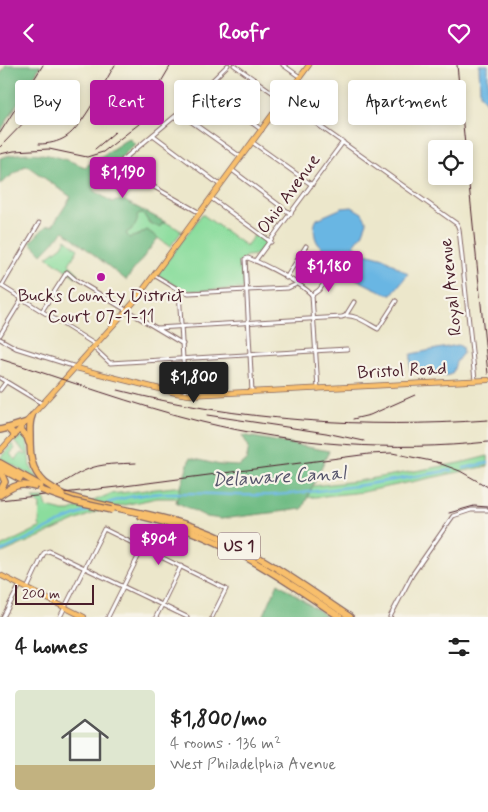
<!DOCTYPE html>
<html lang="en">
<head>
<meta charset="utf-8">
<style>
	body { margin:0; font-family:Mynerve,sans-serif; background:#f2f2f2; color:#222; height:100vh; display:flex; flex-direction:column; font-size:19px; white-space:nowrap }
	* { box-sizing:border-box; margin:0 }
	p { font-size:16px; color:#767676 }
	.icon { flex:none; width:28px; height:28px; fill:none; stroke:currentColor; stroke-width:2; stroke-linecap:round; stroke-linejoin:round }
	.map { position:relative; height:552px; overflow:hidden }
	.drawer { display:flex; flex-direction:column; background:#fff; flex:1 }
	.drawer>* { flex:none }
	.top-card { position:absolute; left:15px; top:15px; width:459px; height:45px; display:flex; gap:10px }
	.fabs { position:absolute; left:428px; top:75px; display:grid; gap:10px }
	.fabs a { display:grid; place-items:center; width:45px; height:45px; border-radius:5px; background:#fff; box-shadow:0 2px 8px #0003; font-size:25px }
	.scale { position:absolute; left:15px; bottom:12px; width:79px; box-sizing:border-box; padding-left:5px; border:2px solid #4a1f2b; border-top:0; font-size:14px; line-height:18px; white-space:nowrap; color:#4a1f2b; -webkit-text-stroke:4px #f7f3e8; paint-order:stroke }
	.price { position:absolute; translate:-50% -42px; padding:0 11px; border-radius:5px; background:#b5179e; color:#fff; font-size:16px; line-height:32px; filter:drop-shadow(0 1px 2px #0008) }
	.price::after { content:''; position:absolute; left:50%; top:30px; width:15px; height:11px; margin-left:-8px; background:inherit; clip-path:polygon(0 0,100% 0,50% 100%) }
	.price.current { background:#222; color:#fff }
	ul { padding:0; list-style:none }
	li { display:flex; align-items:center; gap:15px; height:125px; padding:0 15px }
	li span { display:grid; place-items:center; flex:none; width:140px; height:100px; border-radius:5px; color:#555 }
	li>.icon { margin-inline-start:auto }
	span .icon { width:60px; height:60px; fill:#fffc; stroke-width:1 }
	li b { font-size:21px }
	h2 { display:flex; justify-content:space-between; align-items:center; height:60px; padding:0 15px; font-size:21px }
	.chip { padding:0 18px; border-radius:5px; background:#fff; box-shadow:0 2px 8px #0003; font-size:18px; line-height:45px }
	.chip.current { background:#b5179e; color:#fff }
	header { display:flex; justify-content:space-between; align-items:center; height:65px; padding:0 15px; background:#b5179e; color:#fff; font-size:22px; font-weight:700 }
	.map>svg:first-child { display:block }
	.green { fill:#8bdd9d; stroke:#6a7e64 }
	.forest { fill:#70bc84; stroke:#5d6e58 }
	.water { fill:#69b6e3; stroke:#5a6a87 }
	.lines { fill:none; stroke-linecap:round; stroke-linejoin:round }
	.canal { stroke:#69b6e3; stroke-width:2.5 }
	.minor-casing { stroke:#836563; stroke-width:5 }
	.major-casing { stroke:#836563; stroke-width:6 }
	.highway-casing { stroke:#836563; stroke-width:8 }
	.minor { stroke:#fff; stroke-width:3 }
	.major { stroke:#f8bf6c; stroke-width:4.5 }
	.highway { stroke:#f8bf6c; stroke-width:5.5 }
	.rail { stroke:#4a1f2b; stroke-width:1 }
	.highway-bridge-casing { stroke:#836563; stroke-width:8; stroke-linecap:butt }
	.highway-bridge { stroke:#f8bf6c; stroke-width:5.5 }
	.poi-dot { fill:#b5179e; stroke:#f7f3e8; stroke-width:2 }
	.labels { text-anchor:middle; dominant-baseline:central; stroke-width:4.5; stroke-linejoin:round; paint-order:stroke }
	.shield { fill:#f7f3e8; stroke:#7e5f64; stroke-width:1 }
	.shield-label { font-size:16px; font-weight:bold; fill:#4a1f2b }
	.street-label { font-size:18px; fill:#4a1f2b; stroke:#f7f3e8 }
	.poi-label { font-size:18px; fill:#4a1f2b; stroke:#f7f3e8 }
	.water-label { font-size:19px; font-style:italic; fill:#55546b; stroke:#f7f3e8 }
</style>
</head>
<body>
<header><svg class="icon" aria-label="back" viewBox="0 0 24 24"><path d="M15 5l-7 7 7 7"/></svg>Roofr<svg class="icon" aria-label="heart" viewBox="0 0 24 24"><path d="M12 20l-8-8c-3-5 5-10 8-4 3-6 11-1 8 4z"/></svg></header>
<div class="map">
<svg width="488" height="552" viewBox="0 0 488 552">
	<rect width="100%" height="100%" fill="#f7f3e8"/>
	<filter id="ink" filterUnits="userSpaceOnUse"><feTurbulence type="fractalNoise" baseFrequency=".02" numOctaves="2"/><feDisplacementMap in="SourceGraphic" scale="10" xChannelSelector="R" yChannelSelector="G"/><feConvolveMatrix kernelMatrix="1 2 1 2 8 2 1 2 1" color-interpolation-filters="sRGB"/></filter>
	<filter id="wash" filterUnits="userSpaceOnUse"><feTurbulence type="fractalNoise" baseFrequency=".0096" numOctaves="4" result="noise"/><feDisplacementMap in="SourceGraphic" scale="20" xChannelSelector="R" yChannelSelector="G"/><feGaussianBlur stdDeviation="1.12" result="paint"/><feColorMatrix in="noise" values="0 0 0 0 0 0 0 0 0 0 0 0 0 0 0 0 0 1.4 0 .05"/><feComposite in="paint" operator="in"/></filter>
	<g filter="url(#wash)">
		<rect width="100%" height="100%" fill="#ece7cb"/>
		<g class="green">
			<path d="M140 148H143L149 158 160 162 161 158H167L182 166 170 182 147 165 139 170 129 173 126 168C133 164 139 158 136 150Z"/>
			<path d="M202 149 246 181 256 168 267 177C263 187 257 191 246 191L242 195 244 221 242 224 185 226 157 210Z"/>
			<path d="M66 174 78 184 69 199 78 208 76 212 47 192 62 181Z"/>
			<path d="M22 370 27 376 30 401 39 415 0 393 12 379 15 384 10 389 15 395 22 388 25 390 27 389 14 377Z"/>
			<path d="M488 391V401L363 427 305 433H157L100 445 0 489V482L41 462 39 460 40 439 33 433H44L47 442 63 446H70L110 429 174 422H304L358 416 460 398Z"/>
		</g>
		<g class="forest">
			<path d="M6 0H41L0 67V10Z"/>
			<path d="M129 73 135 79 104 109 93 125 112 137 123 135 167 158H162L160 162C151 160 148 157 143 148H140L137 150C139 158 133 164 126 168L129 173 139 170 147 165 158 173 126 215 64 166 42 189 30 177 46 161 53 160 71 132 26 100 0 119V93C30 83 57 90 85 102Z"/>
			<path d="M242 370 329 386 302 444 221 454 207 452 176 437 190 393 220 400 239 401 246 396 249 382Z"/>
			<path d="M278 518 328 552H263Z"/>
		</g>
		<g class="water">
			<path d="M479 0H488V46L487 39 480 29Z"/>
			<path d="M352 142 362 148 367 157 362 170 354 180 366 188 384 193 408 209 391 230C375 224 348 212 338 199 334 194 332 190 328 187 326 185 323 184 321 182 314 177 312 161 317 154L342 143Z"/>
			<path d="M458 280 462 282 463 288 456 297 453 307 446 311 434 309 429 310 420 305 410 306 411 289Z"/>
		</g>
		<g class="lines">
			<g class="canal">
				<path d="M464 403 488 398"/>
				<path d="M108 438C156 419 224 433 274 430 334 426 393 415 452 405"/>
				<path d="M0 487 65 455 94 443"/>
			</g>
		</g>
	</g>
	<g filter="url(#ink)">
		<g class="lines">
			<g class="minor-casing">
				<g id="minor">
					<path d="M234 0 457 159 459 164 475 315"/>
					<path d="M283 0 300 12"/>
					<path d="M204 24 262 65"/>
					<path d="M179 48 241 92"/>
					<path d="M153 70 220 120"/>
					<path d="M252 77 312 120"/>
					<path d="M232 105 291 149"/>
					<path d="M103 115 121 125 132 109"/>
					<path d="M211 133 271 177"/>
					<path d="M200 148 126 106 118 99 179 48 228 0"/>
					<path d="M255 196 343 77"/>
					<path d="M154 210 179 225 189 228 288 223 297 219"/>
					<path d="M286 213 306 181"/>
					<path d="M0 220 96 280"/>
					<path d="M2 221 39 158"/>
					<path d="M179 225 185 329"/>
					<path d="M312 230 318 324"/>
					<path d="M312 230 319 225 331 210"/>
					<path d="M42 246 67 207 76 215 183 279"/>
					<path d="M346 250 354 237"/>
					<path d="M157 263 342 252C353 247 368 259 378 264L396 236"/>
					<path d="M0 270 22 234"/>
					<path d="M0 274 16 283 76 302"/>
					<path d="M94 283 110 298 347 284"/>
					<path d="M0 313 43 339"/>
					<path d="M0 325 6 317"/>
					<path d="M252 327 245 194 248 193C264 199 301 218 312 230"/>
					<path d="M27 524 44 488 49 486 187 552"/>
					<path d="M3 552 20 520"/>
					<path d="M60 552 104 464 226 524 212 552"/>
					<path d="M108 552 143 482"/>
					<path d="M156 552 181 501"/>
					<path d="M390 552 412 510 453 451 471 445H488"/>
				</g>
			</g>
			<g class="major-casing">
				<g id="major">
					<path d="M76 303 176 328 189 330 488 315"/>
					<path d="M0 386 134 237 309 0"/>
					<path d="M0 510 84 552"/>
				</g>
			</g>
			<g class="highway-casing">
				<g id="highway">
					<path d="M32 351C29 358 30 363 30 371 30 389 30 404 45 418"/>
					<path d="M8 363 27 357"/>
					<path d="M0 365 8 363 15 370"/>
					<path d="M20 365 27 372 29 378"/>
					<path d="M0 398 43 422"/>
					<path d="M0 403 20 414"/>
					<path d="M0 405 5 417 0 426"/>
					<path d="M62 429C107 444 154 447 199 464 254 484 302 520 350 552"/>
					<path d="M0 430C13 421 20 417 35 422"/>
					<path d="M141 451C219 469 276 509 340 552"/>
				</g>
			</g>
			<use href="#minor" class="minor"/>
			<use href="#major" class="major"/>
			<use href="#highway" class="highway"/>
			<g class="rail">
				<path d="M457 0 488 309"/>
				<path d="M0 68 43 0"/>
				<path d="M39 79C49 79 58 77 66 72 84 60 103 19 115 0"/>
				<path d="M0 82 34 47 73 24"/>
				<path d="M95 84 115 67"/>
				<path d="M0 89 14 86 49 84 87 92 103 87 139 59 158 22 171 0"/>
				<path d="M0 294C67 315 134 340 202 357 296 380 392 387 488 377"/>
				<path d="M118 325C238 356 365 364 488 355"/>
				<path d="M207 350 326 368 364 376"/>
				<path d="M353 354 370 350 415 330"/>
				<path d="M436 397 460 406 488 422"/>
				<path d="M45 427C60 422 71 411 86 405 101 398 120 399 136 398"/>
				<path d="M0 435 117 422 369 389 392 388 441 398"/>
				<path d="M449 448 474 441 488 442"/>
			</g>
			<g class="highway-bridge-casing">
				<g id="highway-bridge">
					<path d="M45 418 62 429"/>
					<path d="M41 425 75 437 112 445"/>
				</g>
			</g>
			<use href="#highway-bridge" class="highway-bridge"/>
		</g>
	</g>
	<circle class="poi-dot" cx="101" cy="212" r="5"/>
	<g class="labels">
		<rect class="shield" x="218" y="467.5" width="42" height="27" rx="4"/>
		<g class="shield-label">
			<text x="239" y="481">US 1</text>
		</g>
		<g class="street-label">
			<text transform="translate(289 129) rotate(-54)">Ohio Avenue</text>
			<text transform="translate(451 222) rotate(-96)">Royal Avenue</text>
			<text transform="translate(402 306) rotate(-3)">Bristol Road</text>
		</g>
		<g class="poi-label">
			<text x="101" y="231">Bucks County District<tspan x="101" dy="21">Court 07-1-11</tspan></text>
		</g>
		<g class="water-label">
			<text transform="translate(279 412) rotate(-3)">Delaware Canal</text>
		</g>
	</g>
</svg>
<div class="fabs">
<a><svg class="icon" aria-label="locate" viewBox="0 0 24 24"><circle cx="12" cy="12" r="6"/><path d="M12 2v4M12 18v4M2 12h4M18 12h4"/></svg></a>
</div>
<div class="scale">200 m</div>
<b class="price" style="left:123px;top:134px">$1,190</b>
<b class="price" style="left:329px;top:228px">$1,180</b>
<b class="price current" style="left:194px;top:339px">$1,800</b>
<b class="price" style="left:159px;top:501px">$904</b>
<div class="top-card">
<a class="chip">Buy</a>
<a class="chip current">Rent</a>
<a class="chip">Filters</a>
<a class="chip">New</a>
<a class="chip">Apartment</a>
</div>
</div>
<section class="drawer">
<h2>4 homes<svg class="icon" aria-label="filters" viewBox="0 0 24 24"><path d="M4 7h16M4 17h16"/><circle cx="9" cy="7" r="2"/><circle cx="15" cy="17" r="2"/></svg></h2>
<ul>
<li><span style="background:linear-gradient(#dfe7d0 75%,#c2b280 0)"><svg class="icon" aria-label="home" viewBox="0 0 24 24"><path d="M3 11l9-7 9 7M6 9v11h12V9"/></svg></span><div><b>$1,800/mo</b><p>4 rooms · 136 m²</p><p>West Philadelphia Avenue</p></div></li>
</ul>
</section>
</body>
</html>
